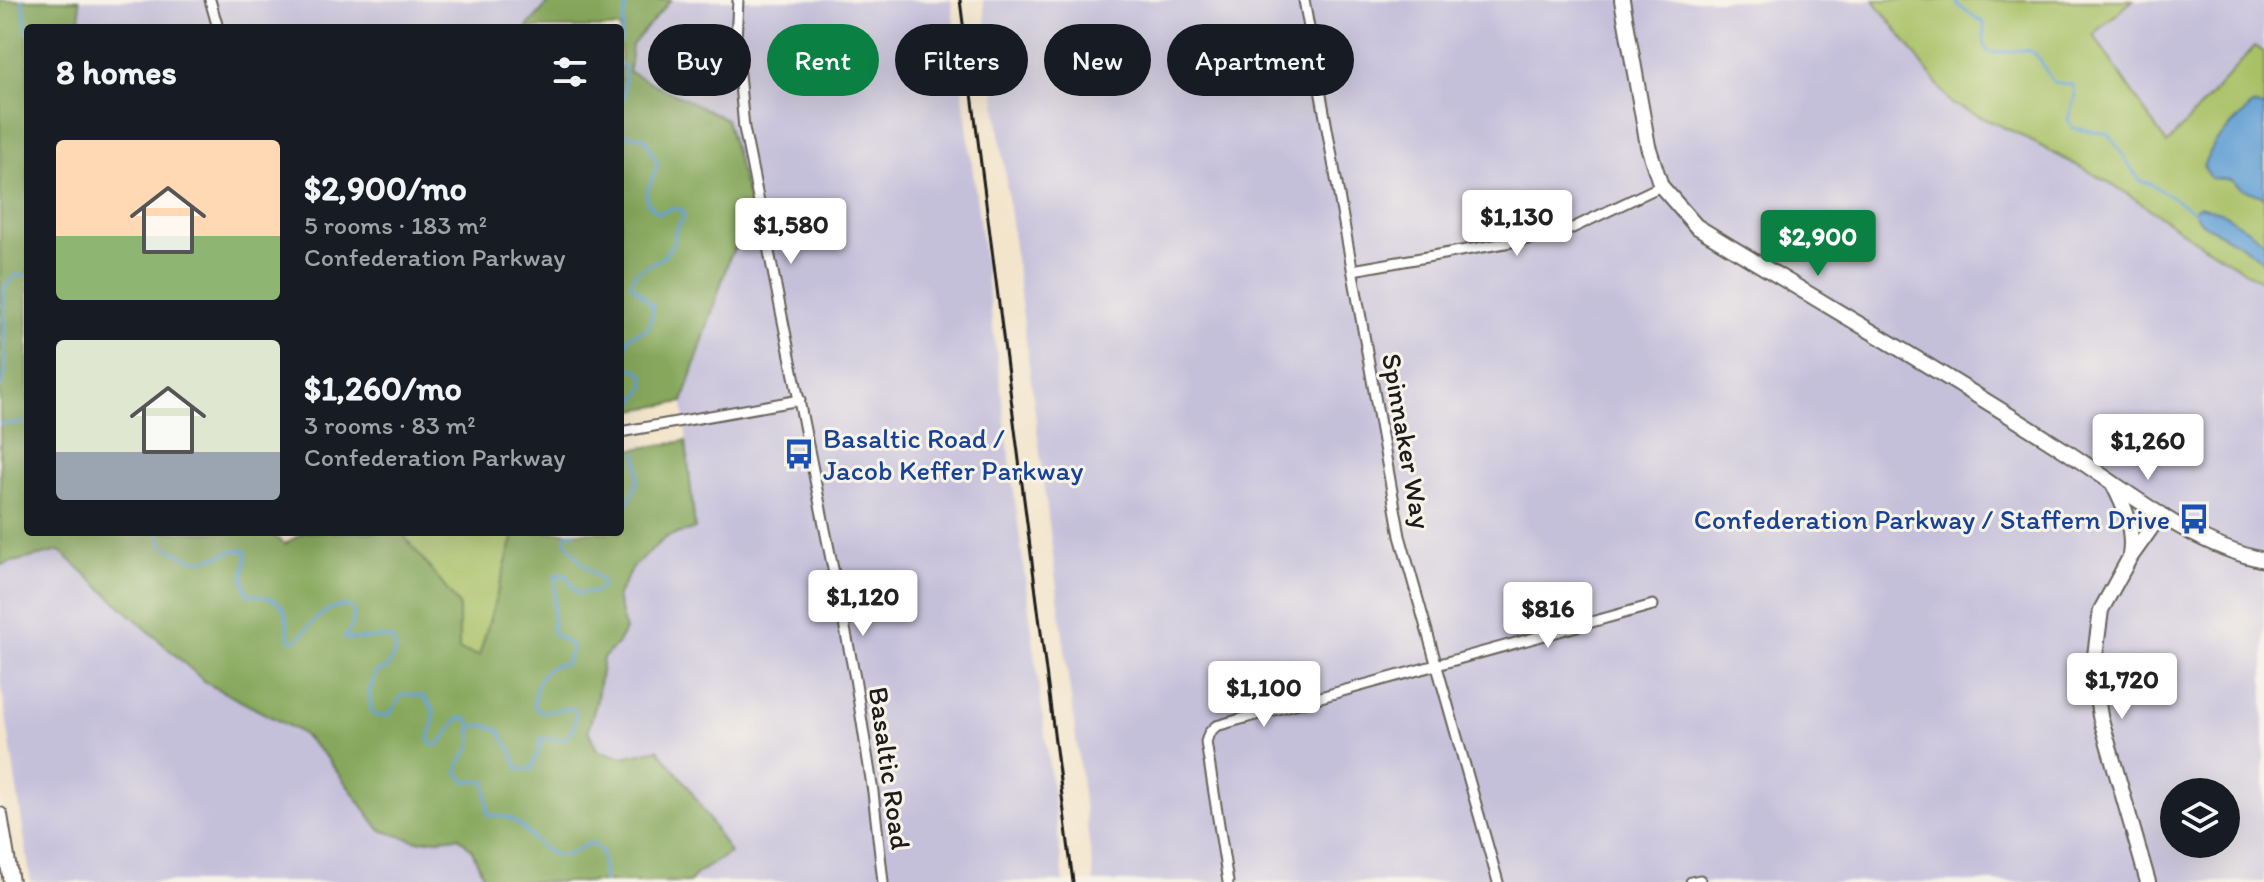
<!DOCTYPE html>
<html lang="en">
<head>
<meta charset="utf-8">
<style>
	body { margin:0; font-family:Itim,sans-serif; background:#20242c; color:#f1f3f6; height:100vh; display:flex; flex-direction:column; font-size:30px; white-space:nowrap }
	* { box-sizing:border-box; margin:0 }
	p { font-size:26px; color:#9ea1a6 }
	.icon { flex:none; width:44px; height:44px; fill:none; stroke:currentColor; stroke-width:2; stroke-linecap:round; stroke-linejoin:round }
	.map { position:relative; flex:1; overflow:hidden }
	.drawer { position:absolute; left:24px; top:24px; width:600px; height:512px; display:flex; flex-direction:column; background:#171b24; border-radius:8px; box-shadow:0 8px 32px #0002 }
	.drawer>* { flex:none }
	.top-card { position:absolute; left:648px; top:24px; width:760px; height:72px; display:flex; gap:16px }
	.controls { position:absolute; left:2160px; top:778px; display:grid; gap:16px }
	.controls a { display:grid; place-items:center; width:80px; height:80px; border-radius:50%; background:#171b24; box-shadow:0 8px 32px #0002; font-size:40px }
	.price { position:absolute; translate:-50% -68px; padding:0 18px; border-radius:8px; background:#fff; color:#222; font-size:26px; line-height:52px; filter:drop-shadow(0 2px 4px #0008) }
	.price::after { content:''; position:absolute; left:50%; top:48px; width:24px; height:18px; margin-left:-12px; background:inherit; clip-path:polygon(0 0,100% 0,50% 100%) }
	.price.selected { background:#0b8043; color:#fff }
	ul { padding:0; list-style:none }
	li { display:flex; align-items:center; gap:24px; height:200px; padding:0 32px }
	li span { display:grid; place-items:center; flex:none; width:224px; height:160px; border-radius:8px; color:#555 }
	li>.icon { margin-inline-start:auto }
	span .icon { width:96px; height:96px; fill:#fffc; stroke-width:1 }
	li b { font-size:34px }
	h2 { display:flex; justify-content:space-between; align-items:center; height:96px; padding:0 32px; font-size:34px }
	.tag { padding:0 28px; border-radius:36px; background:#171b24; box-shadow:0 8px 32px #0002; font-size:28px; line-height:72px }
	.tag.selected { background:#0b8043; color:#fff }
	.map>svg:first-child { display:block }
	.industrial { fill:#c5c0da; fill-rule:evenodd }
	.green { fill:#a9c166; stroke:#626e41; stroke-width:2 }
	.forest { fill:#86a75b; stroke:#51623c; stroke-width:2 }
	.water { fill:#64a0d4; stroke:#405e78; stroke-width:2 }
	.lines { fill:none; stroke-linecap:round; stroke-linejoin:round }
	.stream { stroke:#64a0d4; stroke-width:3 }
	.street-casing { stroke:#67625a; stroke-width:13 }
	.secondary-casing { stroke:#67625a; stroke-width:18 }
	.street { stroke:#fff; stroke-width:9 }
	.secondary { stroke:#fff; stroke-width:14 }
	.rail { stroke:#1c1c1c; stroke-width:3 }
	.labels { text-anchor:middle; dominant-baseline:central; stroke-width:6; stroke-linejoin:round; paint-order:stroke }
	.transit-label { font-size:28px; fill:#164399; stroke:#f7f3e8; text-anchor:start }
	.street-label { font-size:28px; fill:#1c1c1c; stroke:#f7f3e8 }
</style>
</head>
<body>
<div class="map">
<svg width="2264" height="882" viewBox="0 0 2264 882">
	<rect width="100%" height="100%" fill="#f7f3e8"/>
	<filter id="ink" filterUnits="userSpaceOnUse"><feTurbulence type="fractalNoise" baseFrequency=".0125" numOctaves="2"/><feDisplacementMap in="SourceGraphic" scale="16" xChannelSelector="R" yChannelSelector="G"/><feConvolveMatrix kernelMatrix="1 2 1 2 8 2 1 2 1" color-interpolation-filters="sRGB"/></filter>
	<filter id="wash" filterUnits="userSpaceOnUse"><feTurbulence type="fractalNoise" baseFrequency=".006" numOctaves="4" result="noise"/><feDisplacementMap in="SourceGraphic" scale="32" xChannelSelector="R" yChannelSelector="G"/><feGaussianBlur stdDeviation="1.8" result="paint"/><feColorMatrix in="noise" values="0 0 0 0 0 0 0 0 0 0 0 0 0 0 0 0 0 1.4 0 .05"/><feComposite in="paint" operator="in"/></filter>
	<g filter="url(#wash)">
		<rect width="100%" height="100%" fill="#f3e5cc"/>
		<g class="industrial">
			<path d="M79 0H551L526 28H81Z"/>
			<path d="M671 0H951L1064 882H691L696 874 730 853 688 786 658 749 622 757 597 750 588 730 596 704 603 658 617 645 625 630 617 597 633 567 666 537 695 529 683 402 730 255 754 220 726 119 629 72 632 45Z"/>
			<path d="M983 0H1874L1952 104 2014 132 2114 185 2198 242 2264 283V882H1094ZM2174 792H2226V844H2174Z"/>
			<path d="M2133 0H2264V52L2255 46 2167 144 2093 33Z"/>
			<path d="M60 551 206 683 300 732 327 758 380 830 417 841 459 837 472 850 486 882H31L0 677V565Z"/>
		</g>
		<g class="green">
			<path d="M1874 0H2133L2093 34 2167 144 2255 46 2264 52V283L2198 242 2114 185 2014 132 1952 104Z"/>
			<path d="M401 532H515L480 656 459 650V605Z"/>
		</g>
		<g class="forest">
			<path d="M0 0H79L81 28H28V532H268L285 544 304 532H401L459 605V650L479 656 515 532H620V451L686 441 695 529 666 537 633 567 617 597 625 630 617 645 603 658 596 704 588 730 597 750 622 757 658 749 688 786 730 853 696 874 691 882H486L472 850 459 837 417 841 380 830 327 758 300 732 206 683 60 551 0 565Z"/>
			<path d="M551 0H671L632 45 629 72 726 119 754 220 730 256 683 402 620 412V28H526Z"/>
		</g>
		<g class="water">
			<path d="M2252 105 2264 107V197L2241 188 2231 180 2211 178 2203 166 2215 142Z"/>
			<path d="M2199 206 2223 213 2264 241V262L2240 244 2203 224 2196 216 2195 208Z"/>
		</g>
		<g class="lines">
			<g class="stream">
				<path d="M22 0 28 32"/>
				<path d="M1956 0 1958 5 1984 23V42L1987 51C2002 58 2025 43 2036 55 2044 63 2046 75 2054 82L2073 85 2075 95 2068 120 2073 128 2109 134 2140 181 2149 183 2200 215"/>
				<path d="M620 43 627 0"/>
				<path d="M620 63 625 69 624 95 620 105"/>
				<path d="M620 130 628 135 644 137 658 164 646 194 647 202 658 213 674 208 683 211 684 216 675 232 674 242 663 257 635 273 631 284 653 306C650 329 651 329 629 336L621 368 636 369 644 375 645 387 631 406"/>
				<path d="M0 388 5 374 4 288 14 276 28 275"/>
				<path d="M0 424 28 423"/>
				<path d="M620 511C638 493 640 478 637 453"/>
				<path d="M160 532V543C171 549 184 559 196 560 214 562 230 547 246 551 248 572 238 569 248 594 286 599 284 604 290 640L296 641C311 625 324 604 349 606L354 613 353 624 344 638C360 642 375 635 392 639L396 650 387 669 376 672 369 692 372 714 378 716 389 715 403 694 423 696 434 710 433 725 429 739 432 745 440 744 458 719 465 718 470 722 472 745 460 763 458 773 465 781 486 782 488 815C496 816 506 816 513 820 540 839 550 874 586 844H594L602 853 604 882"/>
				<path d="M471 727 483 725 498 729 511 750 518 769H532L541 743 540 739H566L575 724 576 712 572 708 541 712 534 707C535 685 540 664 565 664L573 647 552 632 556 574 567 576 577 593 595 592 602 588 601 580 580 561 566 541 567 533 576 532"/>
			</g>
		</g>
	</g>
	<g filter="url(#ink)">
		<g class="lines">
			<g class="street-casing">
				<g id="street">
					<path d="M210 0 218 28"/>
					<path d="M738 0 736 41 744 128 855 678 873 792 883 882"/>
					<path d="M1304 0 1400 536 1498 882"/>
					<path d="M1353 270 1562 233 1661 186"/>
					<path d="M620 432 800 400"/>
					<path d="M1228 882 1206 742 1209 733 1216 726 1653 605"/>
					<path d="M1691 882 1700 880"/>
				</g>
			</g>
			<g class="secondary-casing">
				<g id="secondary">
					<path d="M1622 0 1648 146 1661 186 1696 226C1818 301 1943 372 2064 450 2126 490 2190 545 2264 560"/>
					<path d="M2113 484C2125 507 2134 528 2130 555"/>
					<path d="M0 815 11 882"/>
					<path d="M2148 882 2100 716 2093 671 2101 610 2129 559 2161 514"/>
				</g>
			</g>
			<use href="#street" class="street"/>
			<use href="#secondary" class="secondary"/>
			<path class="rail" d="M960 0 1073 882"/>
		</g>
	</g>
	<defs>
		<g id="bus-bare" transform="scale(2.4)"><path d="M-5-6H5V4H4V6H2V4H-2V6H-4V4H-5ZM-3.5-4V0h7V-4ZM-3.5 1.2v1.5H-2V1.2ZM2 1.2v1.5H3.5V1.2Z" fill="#1a4fb4" stroke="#f7f3e8" stroke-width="2.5" paint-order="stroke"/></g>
	</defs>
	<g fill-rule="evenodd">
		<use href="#bus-bare" x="799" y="454"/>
		<use href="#bus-bare" x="2194" y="519"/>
	</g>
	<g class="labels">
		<g class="transit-label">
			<text x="823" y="438">Basaltic Road /<tspan x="823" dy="32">Jacob Keffer Parkway</tspan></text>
			<text x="2170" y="519" text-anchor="end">Confederation Parkway / Staffern Drive</text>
		</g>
		<g class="street-label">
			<text transform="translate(1407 441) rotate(80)">Spinnaker Way</text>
			<text transform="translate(890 768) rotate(82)">Basaltic Road</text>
		</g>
	</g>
</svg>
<div class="controls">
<a><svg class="icon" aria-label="layers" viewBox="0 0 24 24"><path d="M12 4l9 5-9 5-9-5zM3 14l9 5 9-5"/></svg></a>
</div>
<b class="price" style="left:1517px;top:258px">$1,130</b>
<b class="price" style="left:791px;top:266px">$1,580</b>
<b class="price selected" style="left:1818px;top:278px">$2,900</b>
<b class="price" style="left:2148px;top:482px">$1,260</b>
<b class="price" style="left:863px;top:638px">$1,120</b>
<b class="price" style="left:1548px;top:650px">$816</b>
<b class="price" style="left:2122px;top:721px">$1,720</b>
<b class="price" style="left:1264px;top:729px">$1,100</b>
<div class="top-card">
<a class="tag">Buy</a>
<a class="tag selected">Rent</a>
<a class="tag">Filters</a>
<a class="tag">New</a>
<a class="tag">Apartment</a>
</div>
<section class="drawer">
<h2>8 homes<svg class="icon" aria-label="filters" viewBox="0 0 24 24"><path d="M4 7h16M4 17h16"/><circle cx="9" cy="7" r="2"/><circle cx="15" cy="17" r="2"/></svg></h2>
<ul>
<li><span style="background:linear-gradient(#ffd9b3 60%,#8fb573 0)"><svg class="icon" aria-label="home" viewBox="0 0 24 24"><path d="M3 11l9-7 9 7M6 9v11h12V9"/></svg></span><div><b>$2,900/mo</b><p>5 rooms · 183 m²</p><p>Confederation Parkway</p></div></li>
<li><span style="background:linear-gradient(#dfe7d0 70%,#9aa5b1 0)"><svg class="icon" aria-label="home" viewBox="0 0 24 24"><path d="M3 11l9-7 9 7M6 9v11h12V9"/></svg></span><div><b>$1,260/mo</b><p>3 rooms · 83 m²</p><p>Confederation Parkway</p></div></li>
</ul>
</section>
</div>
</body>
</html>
